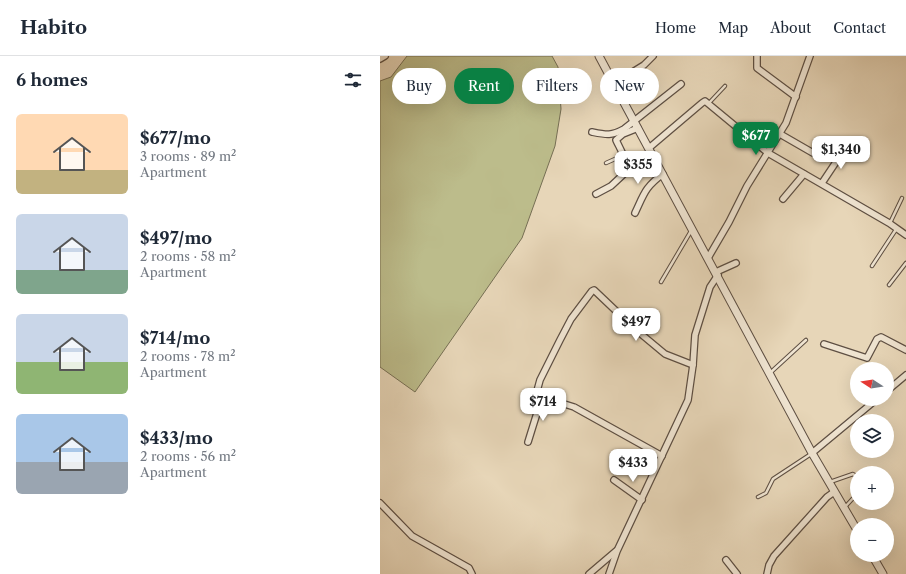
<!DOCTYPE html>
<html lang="en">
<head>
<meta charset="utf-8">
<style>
	body { margin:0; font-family:"Libre Caslon Text",serif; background:#f2f2f3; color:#1f2937; height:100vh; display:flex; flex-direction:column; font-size:15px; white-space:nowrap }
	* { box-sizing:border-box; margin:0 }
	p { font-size:13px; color:#747a83 }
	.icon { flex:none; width:22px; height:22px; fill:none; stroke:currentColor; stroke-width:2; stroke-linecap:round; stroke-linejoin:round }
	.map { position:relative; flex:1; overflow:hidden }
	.panel { display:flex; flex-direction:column; background:#fff; width:380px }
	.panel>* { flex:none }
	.banner { position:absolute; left:12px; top:12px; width:380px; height:36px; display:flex; gap:8px }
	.needle { width:26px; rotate:282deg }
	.controls { position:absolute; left:470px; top:306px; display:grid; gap:8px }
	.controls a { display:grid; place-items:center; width:44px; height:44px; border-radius:50%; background:#fff; box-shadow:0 4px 16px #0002; font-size:20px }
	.price { position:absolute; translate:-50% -34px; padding:0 9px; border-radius:8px; background:#fff; color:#222; font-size:13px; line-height:26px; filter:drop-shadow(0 1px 2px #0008) }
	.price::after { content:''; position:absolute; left:50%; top:24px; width:12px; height:9px; margin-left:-6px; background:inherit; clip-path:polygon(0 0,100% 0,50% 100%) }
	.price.current { background:#0b8043; color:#fff }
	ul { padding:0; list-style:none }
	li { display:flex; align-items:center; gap:12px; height:100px; padding:0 16px }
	li span { display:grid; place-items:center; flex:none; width:112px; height:80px; border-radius:6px; color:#555 }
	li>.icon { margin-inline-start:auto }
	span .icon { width:48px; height:48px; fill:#fffc; stroke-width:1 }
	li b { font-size:17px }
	h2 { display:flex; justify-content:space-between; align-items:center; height:48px; padding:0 16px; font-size:17px }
	.tag { padding:0 14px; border-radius:18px; background:#fff; box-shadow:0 4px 16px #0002; font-size:14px; line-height:36px }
	.tag.current { background:#0b8043; color:#fff }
	header { display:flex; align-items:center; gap:24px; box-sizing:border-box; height:56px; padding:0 20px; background:#fff; border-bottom:1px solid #e0e1e3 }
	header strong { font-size:19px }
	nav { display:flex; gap:22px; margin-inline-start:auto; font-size:14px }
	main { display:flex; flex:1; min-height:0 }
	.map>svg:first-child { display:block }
	.grass { fill:#bcbc8b; stroke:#766f54 }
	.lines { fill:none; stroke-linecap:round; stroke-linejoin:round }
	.service-casing { stroke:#5e4f43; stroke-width:4.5 }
	.minor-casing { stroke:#5e4f43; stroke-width:8 }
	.tertiary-casing { stroke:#5e4f43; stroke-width:9 }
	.service { stroke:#efe4d1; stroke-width:2.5 }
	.minor { stroke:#efe4d1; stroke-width:5.5 }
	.tertiary { stroke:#efe4d1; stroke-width:7 }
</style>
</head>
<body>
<header>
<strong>Habito</strong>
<nav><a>Home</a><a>Map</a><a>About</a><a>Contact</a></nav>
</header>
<main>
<section class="panel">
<h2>6 homes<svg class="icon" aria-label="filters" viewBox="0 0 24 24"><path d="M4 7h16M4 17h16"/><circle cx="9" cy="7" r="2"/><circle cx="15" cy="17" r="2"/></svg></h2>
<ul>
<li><span style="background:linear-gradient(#ffd9b3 70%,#c2b280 0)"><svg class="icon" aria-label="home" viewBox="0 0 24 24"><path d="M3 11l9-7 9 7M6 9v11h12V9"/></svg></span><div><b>$677/mo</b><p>3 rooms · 89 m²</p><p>Apartment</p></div></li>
<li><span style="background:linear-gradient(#c9d6e8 70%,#7fa58c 0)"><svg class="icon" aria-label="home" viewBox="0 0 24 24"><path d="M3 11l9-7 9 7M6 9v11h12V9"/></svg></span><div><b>$497/mo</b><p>2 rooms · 58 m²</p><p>Apartment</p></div></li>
<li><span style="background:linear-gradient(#c9d6e8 60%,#8fb573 0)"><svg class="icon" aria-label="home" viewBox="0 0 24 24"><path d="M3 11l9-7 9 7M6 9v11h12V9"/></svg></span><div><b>$714/mo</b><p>2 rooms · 78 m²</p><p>Apartment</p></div></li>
<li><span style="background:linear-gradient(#a9c7e8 60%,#9aa5b1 0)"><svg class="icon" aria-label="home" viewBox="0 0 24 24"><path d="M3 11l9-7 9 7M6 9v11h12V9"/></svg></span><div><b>$433/mo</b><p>2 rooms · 56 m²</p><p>Apartment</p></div></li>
</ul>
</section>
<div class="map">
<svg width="526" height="518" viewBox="0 0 526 518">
	<rect width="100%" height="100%" fill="#e7d6b8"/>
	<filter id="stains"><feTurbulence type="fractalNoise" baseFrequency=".005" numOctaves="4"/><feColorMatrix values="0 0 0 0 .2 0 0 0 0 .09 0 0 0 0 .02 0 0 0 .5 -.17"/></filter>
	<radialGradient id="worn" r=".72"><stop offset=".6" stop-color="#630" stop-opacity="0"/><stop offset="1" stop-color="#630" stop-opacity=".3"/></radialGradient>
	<path class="grass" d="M27 0H172L178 11 181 53 175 90 142 182 35 336 0 311V25L11 21Z"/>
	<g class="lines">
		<g class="service-casing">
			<g id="service">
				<path d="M329 47 345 30"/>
				<path d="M226 107 244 99"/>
				<path d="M510 167 522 142"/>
				<path d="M492 210 517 172"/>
				<path d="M281 226 311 175"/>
				<path d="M509 229 526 207"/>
				<path d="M390 317 426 284"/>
				<path d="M450 426 473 418 477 421"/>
				<path d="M378 441 386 437 393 423 431 398"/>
				<path d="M464 452 477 438"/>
			</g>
		</g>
		<g class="minor-casing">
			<g id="minor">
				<path d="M377 0V12L416 41"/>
				<path d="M0 3 5 0"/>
				<path d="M235 27 264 9 273 0"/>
				<path d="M212 76C227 79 231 80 244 73L301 28"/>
				<path d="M400 78 433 97"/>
				<path d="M269 92 322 47 325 45 388 97 509 167 526 179"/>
				<path d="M442 127 466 91"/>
				<path d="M216 138 231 130 246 116C247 103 241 95 236 84L243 78 258 72"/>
				<path d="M403 143 424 118"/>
				<path d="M255 157C264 138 265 131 283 118"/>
				<path d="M328 202 349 166 367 130 406 67 430 0"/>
				<path d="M336 216 356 207"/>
				<path d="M444 288 487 302 497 283 501 281 526 294"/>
				<path d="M507 335 526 319"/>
				<path d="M148 386 162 341"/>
				<path d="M432 397 497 343"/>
				<path d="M282 400 194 351 162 341 158 338 157 335 160 324 180 284 191 263 212 235 214 234 255 273 285 298 313 309"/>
				<path d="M234 424 262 444"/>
				<path d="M0 447 32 480 89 512 92 518"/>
				<path d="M346 504 357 518"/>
				<path d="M209 518 236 495"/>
				<path d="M229 518 237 495 308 344 313 309 315 279 330 231 338 219"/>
				<path d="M387 518 389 509 394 500 447 441 454 436"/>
			</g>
		</g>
		<g class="tertiary-casing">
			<g id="tertiary">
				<path d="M219 0 432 397 477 474"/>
				<path d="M492 499 503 518"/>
			</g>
		</g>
		<use href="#service" class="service"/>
		<use href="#minor" class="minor"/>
		<use href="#tertiary" class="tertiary"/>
	</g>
	<rect width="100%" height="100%" filter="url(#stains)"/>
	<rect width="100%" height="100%" fill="url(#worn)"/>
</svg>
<div class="controls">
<a><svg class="needle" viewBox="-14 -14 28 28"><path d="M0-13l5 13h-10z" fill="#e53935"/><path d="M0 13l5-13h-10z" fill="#747a83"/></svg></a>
<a><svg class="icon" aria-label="layers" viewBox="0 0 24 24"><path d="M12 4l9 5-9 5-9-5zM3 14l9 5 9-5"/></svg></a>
<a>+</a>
<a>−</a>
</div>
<b class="price current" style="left:376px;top:100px">$677</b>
<b class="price" style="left:461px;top:114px">$1,340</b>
<b class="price" style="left:258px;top:129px">$355</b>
<b class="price" style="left:256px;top:286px">$497</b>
<b class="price" style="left:163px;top:366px">$714</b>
<b class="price" style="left:253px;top:427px">$433</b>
<div class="banner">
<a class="tag">Buy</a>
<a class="tag current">Rent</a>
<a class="tag">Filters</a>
<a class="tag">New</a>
</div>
</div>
</main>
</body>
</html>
